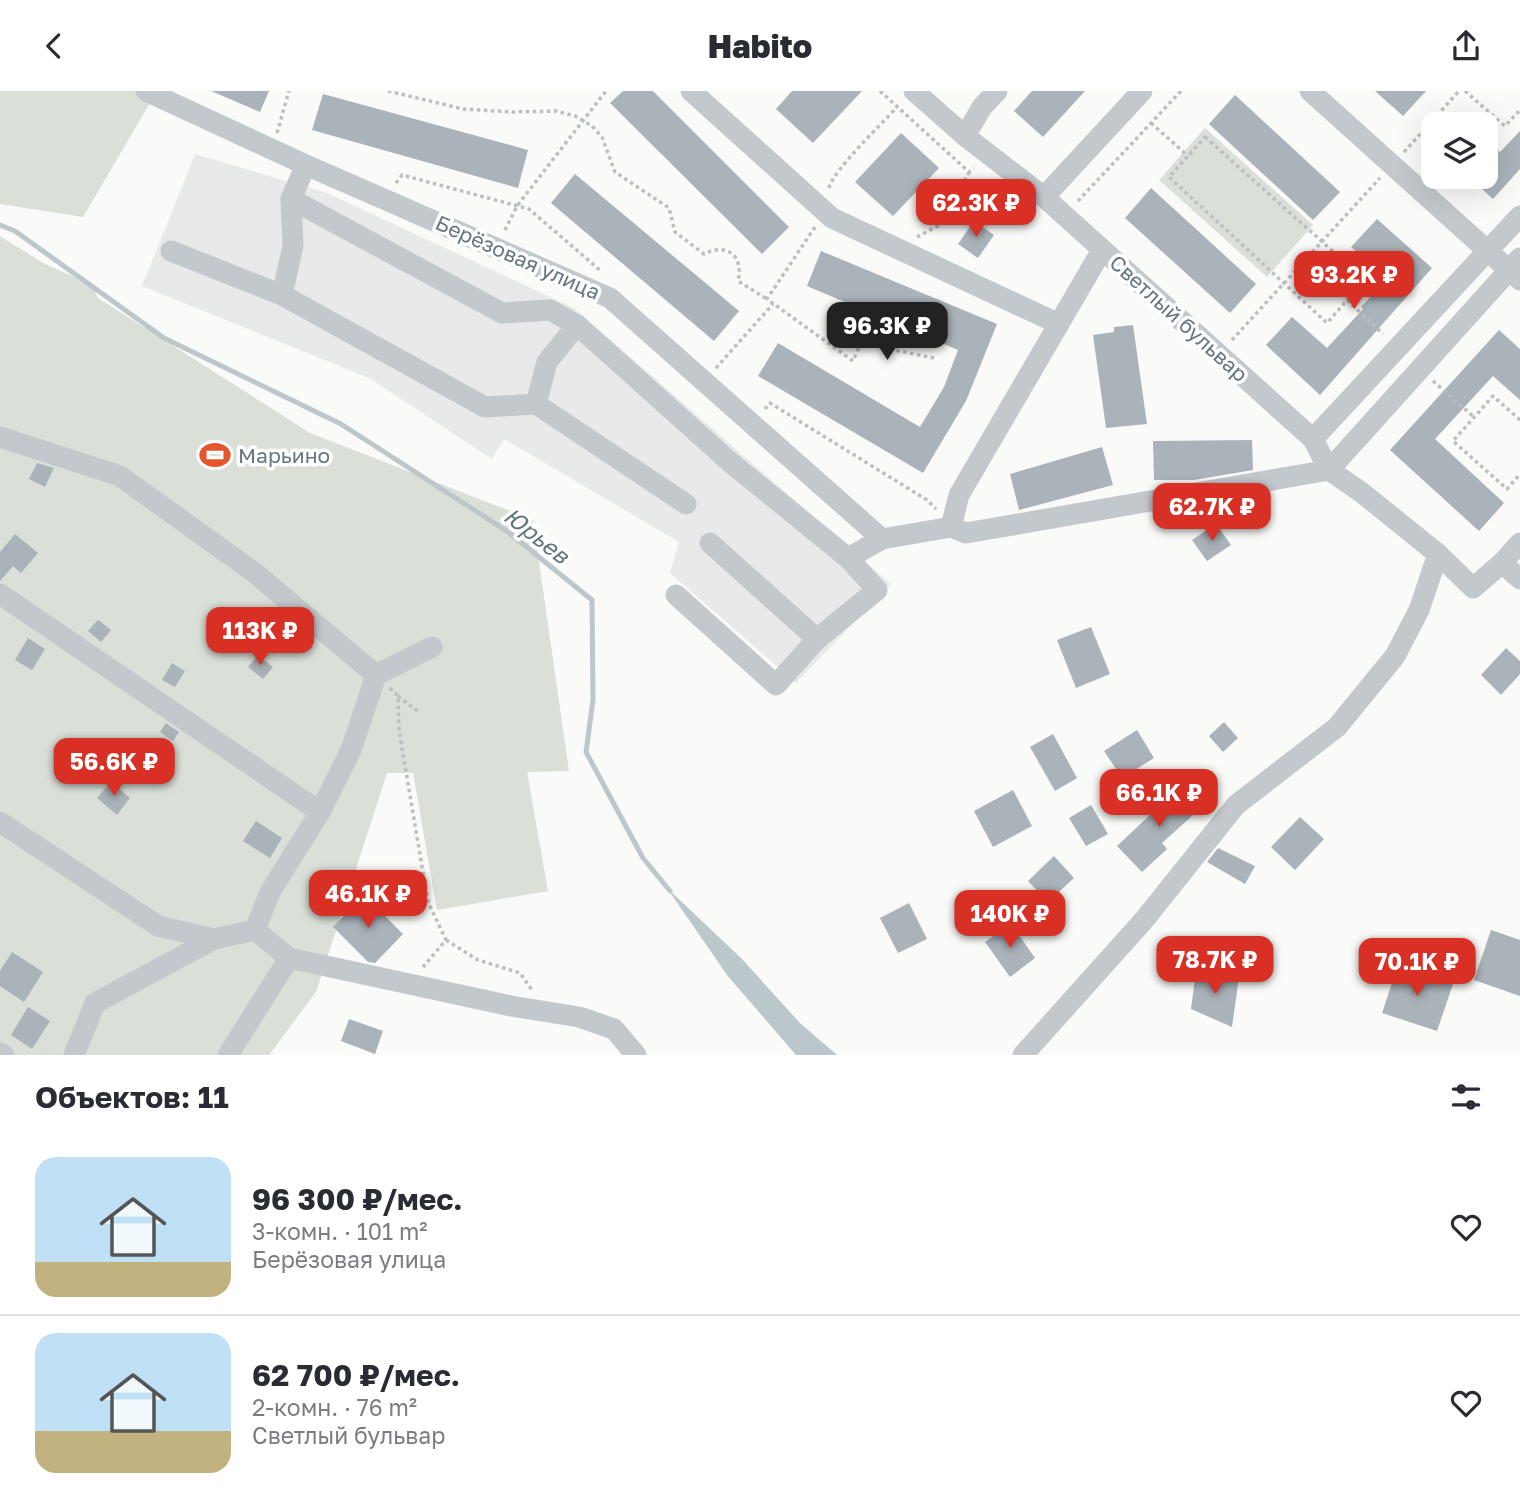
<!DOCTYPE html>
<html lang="ru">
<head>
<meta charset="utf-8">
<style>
	body { margin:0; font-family:"Golos Text",sans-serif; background:#f7f7f7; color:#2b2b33; height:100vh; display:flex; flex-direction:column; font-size:26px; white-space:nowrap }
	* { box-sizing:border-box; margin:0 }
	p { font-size:23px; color:#7c7c81 }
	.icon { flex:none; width:38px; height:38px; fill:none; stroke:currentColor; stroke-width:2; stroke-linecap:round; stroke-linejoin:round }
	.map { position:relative; height:964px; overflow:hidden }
	.panel { display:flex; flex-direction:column; background:#fff; flex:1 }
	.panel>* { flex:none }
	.tools { position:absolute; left:1421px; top:21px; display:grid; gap:14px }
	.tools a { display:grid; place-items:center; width:77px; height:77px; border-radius:14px; background:#fff; box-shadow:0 7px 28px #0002; font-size:35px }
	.price { position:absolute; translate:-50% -60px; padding:0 16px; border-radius:14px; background:#d93025; color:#fff; font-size:23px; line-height:46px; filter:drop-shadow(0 2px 4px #0008) }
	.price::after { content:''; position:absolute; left:50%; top:42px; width:21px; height:16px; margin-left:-10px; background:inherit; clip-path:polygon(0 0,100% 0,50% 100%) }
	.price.on { background:#222; color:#fff }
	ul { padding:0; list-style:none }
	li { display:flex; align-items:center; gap:21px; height:175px; padding:0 35px }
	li+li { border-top:2px solid #e1e1e2 }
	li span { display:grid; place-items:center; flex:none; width:196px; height:140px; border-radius:21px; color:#555 }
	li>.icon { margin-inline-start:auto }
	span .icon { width:84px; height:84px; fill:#fffc; stroke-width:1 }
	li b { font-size:30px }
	h2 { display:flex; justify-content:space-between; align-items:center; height:84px; padding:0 35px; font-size:30px }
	header { display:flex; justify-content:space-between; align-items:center; height:91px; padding:0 35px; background:#fff; font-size:32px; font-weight:800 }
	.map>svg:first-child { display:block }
	.built { fill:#e8e9e9 }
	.green { fill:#dadfd7 }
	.water { fill:#bbc7cb }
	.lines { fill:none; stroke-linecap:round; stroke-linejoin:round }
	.stream { stroke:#bbc7cb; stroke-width:5 }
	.building { fill:#aab3b9 }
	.path { stroke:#bbbfc2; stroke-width:3.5; stroke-dasharray:3.5 3.5; stroke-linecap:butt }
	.minor { stroke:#c3c8cc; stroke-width:21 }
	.labels { text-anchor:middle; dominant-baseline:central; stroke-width:7; stroke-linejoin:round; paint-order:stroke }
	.street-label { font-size:21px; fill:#657683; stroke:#fff }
	.poi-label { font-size:21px; fill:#657683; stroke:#fff; text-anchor:start }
	.water-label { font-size:23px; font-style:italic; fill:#60757c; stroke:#fff }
</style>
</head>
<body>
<header><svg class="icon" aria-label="back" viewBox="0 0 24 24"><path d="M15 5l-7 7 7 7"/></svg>Habito<svg class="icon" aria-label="share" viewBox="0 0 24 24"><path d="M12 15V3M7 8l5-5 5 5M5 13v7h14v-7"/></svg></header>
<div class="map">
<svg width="1520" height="964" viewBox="0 0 1520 964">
	<rect width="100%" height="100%" fill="#fafaf8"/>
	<path class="built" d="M195 63 327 102 574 217 891 493 796 592 670 482 679 451 504 348 492 368 369 287 142 195Z"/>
	<g class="green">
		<path d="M0 0H157L83 126 0 113Z"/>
		<path d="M1205 37 1313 134 1267 186 1159 89Z"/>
		<path d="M0 145 43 172 92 194 98 207 310 342 533 429 569 680 527 681 548 800 437 819 413 682H387L316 901 269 964H0Z"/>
	</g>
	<path class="water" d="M667 797 741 867 800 932 837 964H796L727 884Z"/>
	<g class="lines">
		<path class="stream" d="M0 134 15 140 164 247 341 333 508 441 592 509 593 609 586 661 643 767 670 800"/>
	</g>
	<g class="building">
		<path d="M211 0H269L260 21Z"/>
		<path d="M623 0H653L789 136 762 163 610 12Z"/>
		<path d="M792 0H862L813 52 776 18Z"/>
		<path d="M1032 0H1085L1043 46 1014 20Z"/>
		<path d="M1375 0H1426L1403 25Z"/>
		<path d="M323 3 528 59 518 97 312 39Z"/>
		<path d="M1235 4 1340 101 1313 129 1209 33Z"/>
		<path d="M1520 40V78L1493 108 1469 86H1486V48L1500 61Z"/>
		<path d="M901 42 939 77 893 125 855 91Z"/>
		<path d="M575 83 739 220 714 250 551 112Z"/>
		<path d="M1151 97 1256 193 1230 222 1125 127Z"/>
		<path d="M1377 128 1432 177 1320 304 1266 254 1292 226 1327 257 1363 218 1361 216 1387 188 1351 156Z"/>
		<path d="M974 130 994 144 978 167 958 153Z"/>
		<path d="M821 160 997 233 966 310 923 382 758 285 778 252 920 336 944 296 958 259 807 195Z"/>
		<path d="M1133 234 1147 333 1106 337 1093 244 1114 241V236Z"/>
		<path d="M1499 239 1520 258V309L1493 285 1435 348 1504 412 1479 440 1390 359Z"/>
		<path d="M1252 349 1253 379 1194 389H1154L1153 350Z"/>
		<path d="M1102 356 1113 394 1019 419 1010 383Z"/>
		<path d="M37 372 54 377 45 396 29 388Z"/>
		<path d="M1216 433 1231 454 1207 470 1192 449Z"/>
		<path d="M15 443 38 462 21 482 13 475 0 490V461Z"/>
		<path d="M98 529 111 539 101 551 88 540Z"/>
		<path d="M1091 536 1110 583 1076 597 1057 549Z"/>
		<path d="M28 547 45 558 32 579 15 569Z"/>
		<path d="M1506 557 1520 570V583L1501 604 1481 584Z"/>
		<path d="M258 564 273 576 263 588 248 576Z"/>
		<path d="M172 572 185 580 175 596 162 589Z"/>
		<path d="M1224 631 1238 647 1223 661 1209 645Z"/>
		<path d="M166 632 179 641 173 650 160 641Z"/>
		<path d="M1137 639 1154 667 1122 687 1104 660Z"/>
		<path d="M1053 643 1077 687 1055 700 1030 656Z"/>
		<path d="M111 691 130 707 117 724 97 707Z"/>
		<path d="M1182 694 1202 716 1162 752 1167 758 1142 781 1117 755Z"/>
		<path d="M1013 699 1032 735 993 756 974 720Z"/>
		<path d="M1091 714 1108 743 1086 755 1069 727Z"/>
		<path d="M1300 726 1324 748 1295 779 1271 756Z"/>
		<path d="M256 730 282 747 270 767 243 750Z"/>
		<path d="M1218 757 1255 775 1245 793 1207 771Z"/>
		<path d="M1054 765 1074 787 1048 811 1028 790Z"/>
		<path d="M364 804 403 843 375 872 368 871 333 836Z"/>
		<path d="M909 812 927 848 898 862 880 827Z"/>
		<path d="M1011 833 1035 867 1010 886 985 851Z"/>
		<path d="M1491 839 1520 849V905L1474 889Z"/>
		<path d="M12 861 43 881 24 911 0 895V880Z"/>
		<path d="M1398 874 1453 893 1437 940 1382 922Z"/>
		<path d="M1196 880 1239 886 1232 936 1191 918Z"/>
		<path d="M28 916 50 930 32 958 11 944Z"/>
		<path d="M349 928 383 940 375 963 341 950Z"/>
	</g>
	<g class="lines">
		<g class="path">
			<path d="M388 0 463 18 513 21 556 20 575 25 592 35 602 46 615 81 669 117 675 141 704 163C727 151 744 165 738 190L767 208"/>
			<path d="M880 0 969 81 974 77"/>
			<path d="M1465 0 1505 35 1520 19"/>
			<path d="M1151 32 1188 65"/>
			<path d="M277 42 289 0"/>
			<path d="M1205 46 1365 189 1327 232 1169 86Z"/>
			<path d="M1404 61 1459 0"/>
			<path d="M396 92 402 84 529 118 602 181"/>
			<path d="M829 97C834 78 882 33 897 16"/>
			<path d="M1078 110 1181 0"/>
			<path d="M815 136 767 208 853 270 865 242 894 259 934 267"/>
			<path d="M505 139 517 115 606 0"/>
			<path d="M917 146 945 131 969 81"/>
			<path d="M1347 209 1383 243"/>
			<path d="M1232 249 1380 87"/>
			<path d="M716 277 773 213"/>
			<path d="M1433 290 1474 326"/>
			<path d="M765 318 770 312 927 409 936 418"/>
			<path d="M1520 329 1493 305 1453 350 1507 398 1520 383"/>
			<path d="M390 597 398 605 399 639 428 811 446 849 423 876"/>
			<path d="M398 605 419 621"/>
			<path d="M446 849 478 869 520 882 532 899"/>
		</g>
		<g class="minor">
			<path d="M146 0 306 74 610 207 882 448 951 436"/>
			<path d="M691 0 832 127 1059 233"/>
			<path d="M914 0 965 45 1044 106 1313 348 1329 379 1361 401 1438 463 1473 497 1502 472 1520 452"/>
			<path d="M1310 0 1520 189"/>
			<path d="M965 45 982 16 997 0"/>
			<path d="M1044 106 1142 0"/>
			<path d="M291 108 502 222 550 219 577 234 730 371 848 467 882 448"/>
			<path d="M171 160 282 204 485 316 536 313 686 413"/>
			<path d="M282 204 293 155 291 108 306 74"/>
			<path d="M536 313 547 271 577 234"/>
			<path d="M0 346 120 385 255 482 376 584"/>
			<path d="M1313 348 1520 125"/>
			<path d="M951 436 966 442 1329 379 1520 167"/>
			<path d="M951 436 959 404 1102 159"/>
			<path d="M710 452 817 548"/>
			<path d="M1502 472 1520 488"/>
			<path d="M0 503 320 721"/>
			<path d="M676 504 776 594 817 548 877 499 848 467"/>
			<path d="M0 731 158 835 214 848"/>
			<path d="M255 839 270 801 320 721 351 659 376 584 432 556"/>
			<path d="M0 962 4 964"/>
			<path d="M74 964 95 912 214 848 255 839 289 867 511 915 579 926 614 938 636 964"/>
			<path d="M228 964 289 867"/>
			<path d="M1023 964 1144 829 1236 714 1337 636 1395 565 1419 519 1438 463"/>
		</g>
	</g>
	<defs>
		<g id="stadium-bare" transform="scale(2.415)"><path d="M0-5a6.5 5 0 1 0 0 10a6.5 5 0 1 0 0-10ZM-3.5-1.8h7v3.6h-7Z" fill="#e4572e" stroke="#fff" stroke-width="2.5" paint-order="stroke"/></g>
	</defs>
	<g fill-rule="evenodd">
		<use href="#stadium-bare" x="215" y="364"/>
	</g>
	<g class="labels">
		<g class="street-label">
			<text transform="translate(518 166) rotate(24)">Берёзовая улица</text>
			<text transform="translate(1179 227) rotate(42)">Светлый бульвар</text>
		</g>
		<g class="poi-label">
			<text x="238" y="364">Марьино</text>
		</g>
		<g class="water-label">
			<text transform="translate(537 444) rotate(38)">Юрьев</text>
		</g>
	</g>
</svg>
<div class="tools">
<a><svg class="icon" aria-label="layers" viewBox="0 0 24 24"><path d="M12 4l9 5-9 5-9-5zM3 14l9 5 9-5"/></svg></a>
</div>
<b class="price" style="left:976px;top:148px">62.3K ₽</b>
<b class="price" style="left:1354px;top:220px">93.2K ₽</b>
<b class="price on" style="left:887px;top:271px">96.3K ₽</b>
<b class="price" style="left:1212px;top:452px">62.7K ₽</b>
<b class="price" style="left:260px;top:576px">113K ₽</b>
<b class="price" style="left:114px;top:707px">56.6K ₽</b>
<b class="price" style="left:1159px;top:738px">66.1K ₽</b>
<b class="price" style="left:368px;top:839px">46.1K ₽</b>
<b class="price" style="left:1010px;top:859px">140K ₽</b>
<b class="price" style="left:1215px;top:905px">78.7K ₽</b>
<b class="price" style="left:1417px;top:907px">70.1K ₽</b>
</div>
<section class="panel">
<h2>Объектов: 11<svg class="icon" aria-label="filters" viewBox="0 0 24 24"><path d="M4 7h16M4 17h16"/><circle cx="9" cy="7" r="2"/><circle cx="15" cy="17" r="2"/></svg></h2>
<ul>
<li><span style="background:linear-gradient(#bfe0f5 75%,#c2b280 0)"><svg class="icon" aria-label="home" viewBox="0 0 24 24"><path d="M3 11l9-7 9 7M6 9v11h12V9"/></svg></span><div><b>96 300 ₽/мес.</b><p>3-комн. · 101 m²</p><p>Берёзовая улица</p></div><svg class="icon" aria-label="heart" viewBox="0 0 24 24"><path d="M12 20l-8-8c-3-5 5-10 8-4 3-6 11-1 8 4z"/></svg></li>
<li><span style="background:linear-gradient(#bfe0f5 70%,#c2b280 0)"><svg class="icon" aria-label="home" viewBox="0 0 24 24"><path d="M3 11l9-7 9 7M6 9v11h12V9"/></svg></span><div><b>62 700 ₽/мес.</b><p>2-комн. · 76 m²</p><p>Светлый бульвар</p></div><svg class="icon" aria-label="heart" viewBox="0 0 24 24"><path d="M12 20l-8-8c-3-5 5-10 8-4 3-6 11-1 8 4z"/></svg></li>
</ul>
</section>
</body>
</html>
